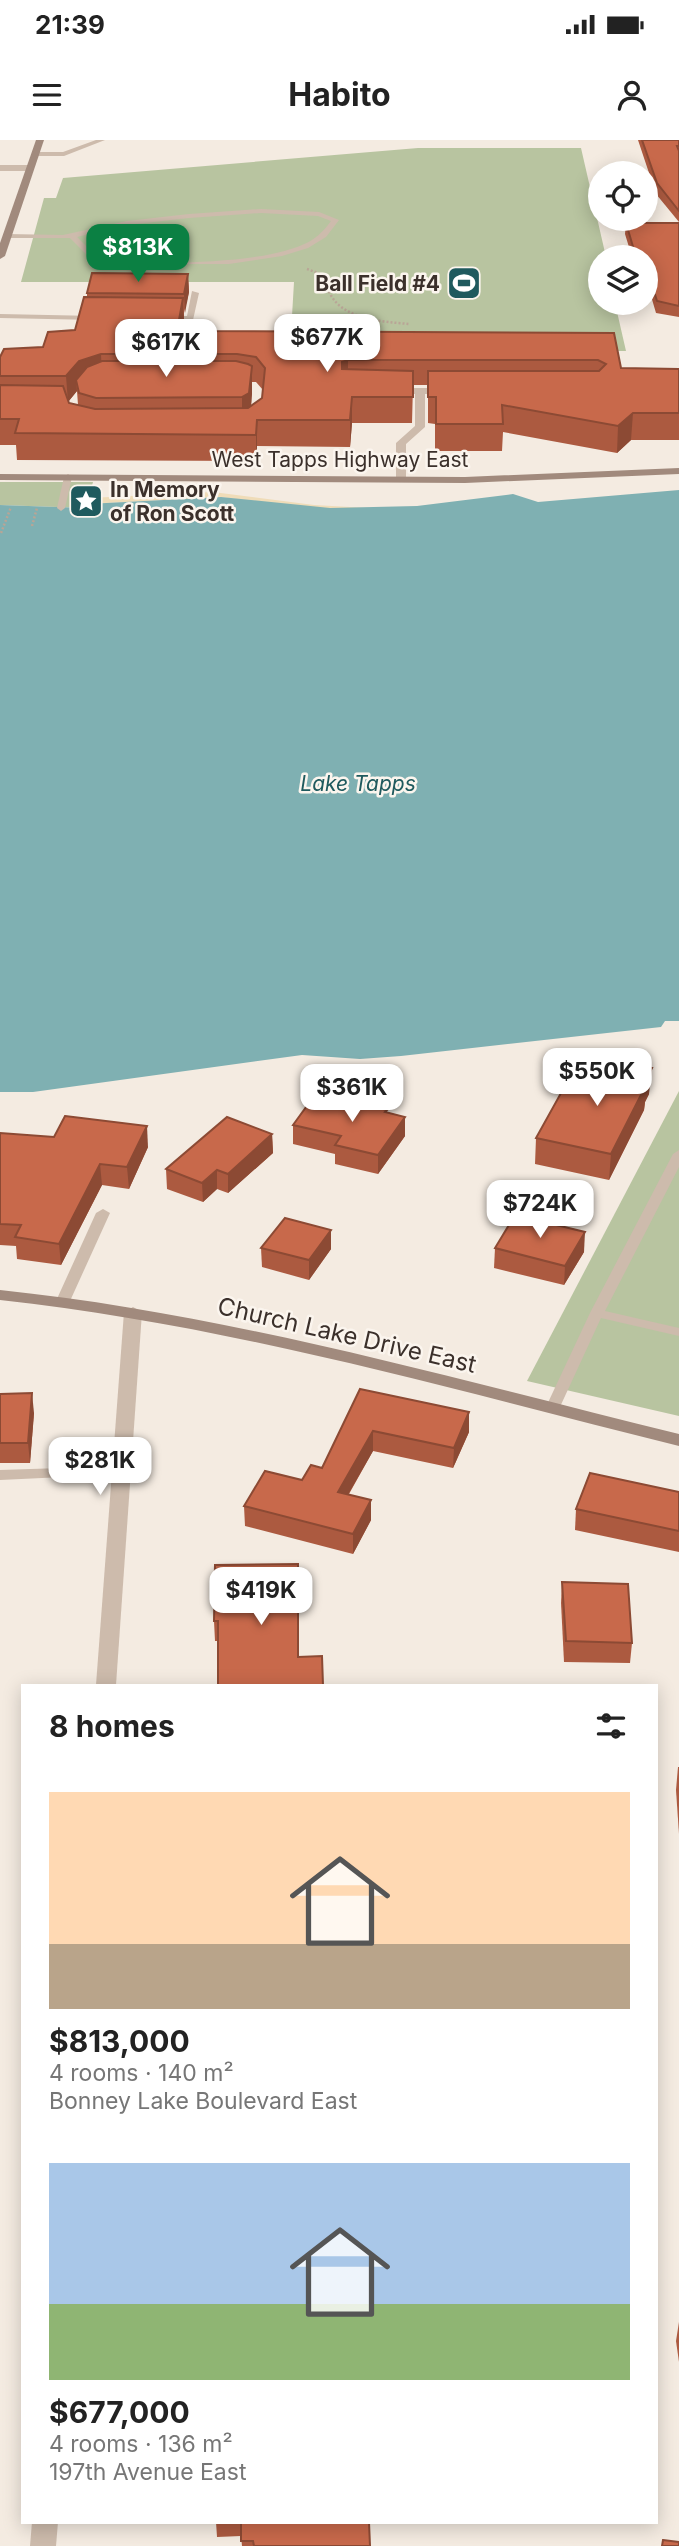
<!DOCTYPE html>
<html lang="en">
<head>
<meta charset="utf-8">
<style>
	body { margin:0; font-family:Inter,sans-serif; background:#f2f2f2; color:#222; height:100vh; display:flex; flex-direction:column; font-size:26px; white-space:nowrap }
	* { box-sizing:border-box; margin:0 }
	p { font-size:23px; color:#767676 }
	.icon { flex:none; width:38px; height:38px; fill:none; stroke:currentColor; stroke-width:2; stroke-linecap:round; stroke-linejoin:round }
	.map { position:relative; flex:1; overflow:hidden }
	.drawer { position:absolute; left:21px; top:1544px; width:637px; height:840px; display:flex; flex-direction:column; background:#fff; border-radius:0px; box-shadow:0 4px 18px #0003 }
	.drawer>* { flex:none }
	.tools { position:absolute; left:588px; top:21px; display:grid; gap:14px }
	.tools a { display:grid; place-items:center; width:70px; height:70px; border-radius:50%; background:#fff; box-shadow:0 4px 18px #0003; font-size:35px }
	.price { position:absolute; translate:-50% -60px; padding:0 16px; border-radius:14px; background:#fff; color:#222; font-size:23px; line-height:46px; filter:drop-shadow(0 2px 4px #0008) }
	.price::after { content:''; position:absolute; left:50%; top:42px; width:21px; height:16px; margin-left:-10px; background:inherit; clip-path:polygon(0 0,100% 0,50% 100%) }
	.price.active { background:#0b8043; color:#fff }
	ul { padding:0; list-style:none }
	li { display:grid; align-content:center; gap:14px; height:371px; padding:0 28px }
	li span { display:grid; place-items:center; height:217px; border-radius:0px; color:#555 }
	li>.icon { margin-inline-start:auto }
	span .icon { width:126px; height:126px; fill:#fffc; stroke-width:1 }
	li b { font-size:30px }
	h2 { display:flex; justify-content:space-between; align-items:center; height:84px; padding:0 28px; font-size:30px }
	.status { display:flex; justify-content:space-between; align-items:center; height:49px; padding:0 35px; background:#fff; direction:ltr }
	.status svg { height:19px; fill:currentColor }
	header { display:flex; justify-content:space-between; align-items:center; height:91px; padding:0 28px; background:#fff; font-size:32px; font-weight:700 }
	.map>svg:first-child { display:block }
	.green { fill:#b8c4a0 }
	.sand { fill:#efdcb8 }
	.water { fill:#7fb0b2 }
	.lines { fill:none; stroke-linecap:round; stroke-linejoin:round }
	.path { stroke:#b9a596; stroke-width:2.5; stroke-dasharray:2 2; stroke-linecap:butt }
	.lane { fill:#cdbbac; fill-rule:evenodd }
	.street { fill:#cdbbac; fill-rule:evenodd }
	.secondary { fill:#a18a7d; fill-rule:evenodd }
	.wall { fill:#ac5a40; fill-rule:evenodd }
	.shaded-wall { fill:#8c4a34 }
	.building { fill:#c8694b; stroke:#8c4a34; stroke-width:2 }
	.labels { text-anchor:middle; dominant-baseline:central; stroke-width:5; stroke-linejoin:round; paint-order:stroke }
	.far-poi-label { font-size:21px; font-weight:bold; fill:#3b302b; stroke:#fbf5ee; text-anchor:end }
	.far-street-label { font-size:21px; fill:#3b302b; stroke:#fbf5ee }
	.far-water-label { font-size:21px; font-style:italic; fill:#1f5a5e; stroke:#fbf5ee }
	.street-label { font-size:24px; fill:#3b302b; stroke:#fbf5ee }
</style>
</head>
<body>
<div class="status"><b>21:39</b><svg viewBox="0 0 49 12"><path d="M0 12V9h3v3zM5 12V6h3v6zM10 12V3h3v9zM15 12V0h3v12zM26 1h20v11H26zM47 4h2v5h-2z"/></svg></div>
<header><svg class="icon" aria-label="menu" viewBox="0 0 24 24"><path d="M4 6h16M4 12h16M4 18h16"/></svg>Habito<svg class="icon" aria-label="person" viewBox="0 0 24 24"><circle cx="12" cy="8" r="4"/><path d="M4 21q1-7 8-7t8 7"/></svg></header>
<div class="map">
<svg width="679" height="2406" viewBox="0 0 679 2406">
	<rect width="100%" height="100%" fill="#f4ebe1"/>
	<g class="green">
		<path d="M418 8H581L606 117H600V163H615L626 211 290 210 294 142H21L44 58H56L63 38Z"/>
		<path d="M0 342H93L86 368 0 365Z"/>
		<path d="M679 951V1276L527 1241Z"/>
	</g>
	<path class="sand" d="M213 352 314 365 368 368H309L221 357 87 364 89 358Z"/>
	<path class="water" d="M679 350V881H665L661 887 401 916 360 919 302 915 33 952H0V365L86 368 87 364 221 357 330 368 417 366 513 354 538 362Z"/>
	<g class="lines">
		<g class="path">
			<path d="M307 129 326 136C327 178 376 181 409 184"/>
			<path d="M32 386 37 368"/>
			<path d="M1 393 11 367"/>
		</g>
		<g class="lane">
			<path d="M96 0H105L64 16H35L32 14 35 12H63Z"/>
			<path d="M261 69 319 72 339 80 326 97 308 108 282 116 229 124H111L90 118 70 98H7L3 96 7 94 63 95 127 81 189 74ZM261 73 318 76 331 81C323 92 315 100 302 105 259 124 159 125 111 120L95 115 77 97 127 85 189 78Z"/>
			<path d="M192 151 199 153 193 180H163V176H187Z"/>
			<path d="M0 174 96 176 100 178 96 180 0 178Z"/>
			<path d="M68 334 72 337 65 368 61 371 57 368 64 337Z"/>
			<path d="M679 1010V1027L605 1171 679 1188V1196L601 1178 559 1269 557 1272H547L545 1269 590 1173 673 1014Z"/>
			<path d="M103 1069 110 1073 70 1161 68 1164H58L56 1161 96 1073Z"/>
			<path d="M122 1326 129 1331 127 1334 0 1340V1330Z"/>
		</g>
		<g class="street">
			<path d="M0 25H30L34 28 30 31H0Z"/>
			<path d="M390 248H450L455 251 450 254H425V287L406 304V339L401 342 396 339V303L415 286V254L386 253V249Z"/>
			<path d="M133 1167 142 1172 116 1545H96L124 1172Z"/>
			<path d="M32 2382H58L56 2406H30Z"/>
		</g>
		<g class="secondary">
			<path d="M36 0H44L5 116 0 119V103Z"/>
			<path d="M679 328V334L465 343 0 340V334L465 337Z"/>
			<path d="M0 1150C230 1174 455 1239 679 1294V1306C455 1250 230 1185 0 1160Z"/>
		</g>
	</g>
	<g class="wall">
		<path d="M638 0H679V82L656 54Z"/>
		<path d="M626 83H679V177L656 173 646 139V117H632L625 94Z"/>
		<path d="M188 134 189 152 184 173V183L183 191 614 193 621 228 679 229V300H631L617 313 503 292 502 311H435V284L428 283V245H413L412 283H352L350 307 257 306 256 321 17 320 16 305H0V217L43 207 75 190 87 157V153ZM252 242H256L263 250 262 258 251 266ZM77 251 78 265 69 263 68 262Z"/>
		<path d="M589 948 649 954 645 962 644 970 609 1040 535 1024 536 998Z"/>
		<path d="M337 965 387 970V972L405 977V996L378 1034 335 1024V1014L293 1004V985Z"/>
		<path d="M0 993 148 1007 129 1049 102 1045 61 1125 17 1119 16 1106 0 1105Z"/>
		<path d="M272 994 273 1013 228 1053 217 1049 203 1062 167 1049 166 1029Z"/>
		<path d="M261 1108 331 1109 309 1140 262 1127Z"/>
		<path d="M495 1108 584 1112 564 1145 494 1128Z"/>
		<path d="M360 1249 469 1292 453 1328 373 1311 349 1354 371 1380 353 1414 245 1386 244 1366 302 1340 322 1328Z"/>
		<path d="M0 1254 34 1273 30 1323H0Z"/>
		<path d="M679 1352V1412L575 1390 576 1369Z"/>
		<path d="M215 1425 299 1517 323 1545 218 1501H215L214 1481Z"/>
		<path d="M562 1442 632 1503 630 1523 564 1522 561 1463Z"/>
		<path d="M678 1627H679V1694L676 1650Z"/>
		<path d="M679 2182V2222L676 2201Z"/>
		<path d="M216 2382H369L370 2406H242L241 2396 217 2397Z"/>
	</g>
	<g class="shaded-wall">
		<path d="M188 134 189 152 185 173 184 154Z"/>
		<path d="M183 158 184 183 178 216 177 191Z"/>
		<path d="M101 214 102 239 76 240 77 251 68 262 66 236 79 221Z"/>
		<path d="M348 220V245L342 247V222Z"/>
		<path d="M252 226V254L250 281 242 285V257Z"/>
		<path d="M352 257V283L350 307V280Z"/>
		<path d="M633 273 631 300 617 313 618 286Z"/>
		<path d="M257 280V306L256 321V295Z"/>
		<path d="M652 928 649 954 645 962 644 970 609 1040 611 1014 643 944Z"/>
		<path d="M405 977V996L378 1034V1015Z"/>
		<path d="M147 986 148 1007 129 1049 127 1027Z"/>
		<path d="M272 994 273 1013 228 1053V1034Z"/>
		<path d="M100 1024 102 1045 61 1125 59 1104Z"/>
		<path d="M217 1030V1049L203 1062 202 1043Z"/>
		<path d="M331 1090V1109L309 1140V1120Z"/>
		<path d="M585 1092 584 1112 564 1145 565 1126Z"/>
		<path d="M32 1253 34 1273 30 1323 28 1303Z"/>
		<path d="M469 1272V1292L453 1328 454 1308Z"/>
		<path d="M373 1291V1311L338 1372V1352Z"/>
		<path d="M371 1360V1380L353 1414V1394Z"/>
	</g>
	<g class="building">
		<path d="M642 0H679V6H677L679 11V71L657 43Z"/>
		<path d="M626 83H679V166L657 161 646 126V117H643L634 110Z"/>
		<path d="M92 133 188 134 184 154 87 153Z"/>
		<path d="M84 157 183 158 177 191 614 193 621 228 679 229V273H633L618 286 502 265 503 284H436V257H428V231H599L606 224 598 220H348L342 222V229L413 231V257H352L350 280H257L256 295 15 293 19 279H0V245L63 246 69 263 95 269 248 268 262 258 265 228 256 217 237 214H101L79 221 66 236H0V217L4 209 43 207 48 192 75 190Z"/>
		<path d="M102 221H236L248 224 252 226 249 253 242 257 96 258 79 253 76 240 87 227Z"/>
		<path d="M604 919 652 928 643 944 646 945 611 1014 536 998 566 944 589 948Z"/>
		<path d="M312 959 337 965 342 959 387 970 385 972 405 977 378 1015 335 1005 341 996 293 985Z"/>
		<path d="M65 976 147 986 127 1027 100 1024 59 1104 15 1097 21 1085 0 1084V993L54 997Z"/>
		<path d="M227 977 272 994 228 1034 217 1030 202 1043 166 1029Z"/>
		<path d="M515 1075 585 1092 565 1126 495 1108Z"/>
		<path d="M285 1078 331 1090 309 1120 261 1108Z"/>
		<path d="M360 1249 469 1272 454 1308 373 1291 338 1352 371 1360 353 1394 244 1366 265 1331 302 1340 311 1325 322 1328Z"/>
		<path d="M32 1253 28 1303H0V1254Z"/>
		<path d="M590 1333 679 1352V1391L576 1369Z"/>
		<path d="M298 1424V1517L322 1516 323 1545H218V1481H214L215 1425Z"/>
		<path d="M562 1442 628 1444 632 1503 566 1501Z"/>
		<path d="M241 2382H369L370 2406H254L253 2401H241Z"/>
		<path d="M663 2400 679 2402V2406H662Z"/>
	</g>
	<defs>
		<g id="stadium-square" transform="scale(1.75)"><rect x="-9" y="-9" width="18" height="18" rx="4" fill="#1f5a5e" stroke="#fbf5ee"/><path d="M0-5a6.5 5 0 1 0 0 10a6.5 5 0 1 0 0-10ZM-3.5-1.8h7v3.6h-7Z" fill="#fff"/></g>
		<g id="sight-square" transform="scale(1.75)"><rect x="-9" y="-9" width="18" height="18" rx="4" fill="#1f5a5e" stroke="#fbf5ee"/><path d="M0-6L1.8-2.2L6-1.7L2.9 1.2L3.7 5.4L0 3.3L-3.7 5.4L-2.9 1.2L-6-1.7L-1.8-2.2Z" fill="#fff"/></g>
	</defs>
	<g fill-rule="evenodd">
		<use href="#stadium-square" x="464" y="143"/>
		<use href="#sight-square" x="86" y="361"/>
	</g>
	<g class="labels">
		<g class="far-poi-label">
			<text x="440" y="143">Ball Field #4</text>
			<text x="110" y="349" text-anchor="start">In Memory<tspan x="110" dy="24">of Ron Scott</tspan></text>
		</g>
		<g class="far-street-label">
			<text x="340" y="319">West Tapps Highway East</text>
		</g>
		<g class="far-water-label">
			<text x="358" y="643">Lake Tapps</text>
		</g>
		<g class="street-label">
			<text transform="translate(347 1195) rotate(13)">Church Lake Drive East</text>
		</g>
	</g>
</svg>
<div class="tools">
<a><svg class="icon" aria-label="locate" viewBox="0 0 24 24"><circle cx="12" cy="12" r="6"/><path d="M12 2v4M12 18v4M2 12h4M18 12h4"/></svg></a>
<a><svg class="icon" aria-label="layers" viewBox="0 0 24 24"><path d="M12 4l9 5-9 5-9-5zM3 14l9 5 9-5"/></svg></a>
</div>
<b class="price active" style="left:138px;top:144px">$813K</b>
<b class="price" style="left:327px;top:234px">$677K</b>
<b class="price" style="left:166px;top:239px">$617K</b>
<b class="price" style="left:597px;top:968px">$550K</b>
<b class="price" style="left:352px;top:984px">$361K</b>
<b class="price" style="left:540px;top:1100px">$724K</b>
<b class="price" style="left:100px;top:1357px">$281K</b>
<b class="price" style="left:261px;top:1487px">$419K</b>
<section class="drawer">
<h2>8 homes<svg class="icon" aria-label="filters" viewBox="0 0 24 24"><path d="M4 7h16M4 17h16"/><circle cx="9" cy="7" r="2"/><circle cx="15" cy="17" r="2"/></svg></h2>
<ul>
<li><span style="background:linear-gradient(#ffd9b3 70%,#b9a48a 0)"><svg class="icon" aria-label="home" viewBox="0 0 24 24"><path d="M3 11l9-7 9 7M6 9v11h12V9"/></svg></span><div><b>$813,000</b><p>4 rooms · 140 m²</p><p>Bonney Lake Boulevard East</p></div></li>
<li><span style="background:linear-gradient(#a9c7e8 65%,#8fb573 0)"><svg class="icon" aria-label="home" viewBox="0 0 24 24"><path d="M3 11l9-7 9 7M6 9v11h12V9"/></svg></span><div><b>$677,000</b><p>4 rooms · 136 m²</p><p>197th Avenue East</p></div></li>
</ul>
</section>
</div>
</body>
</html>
